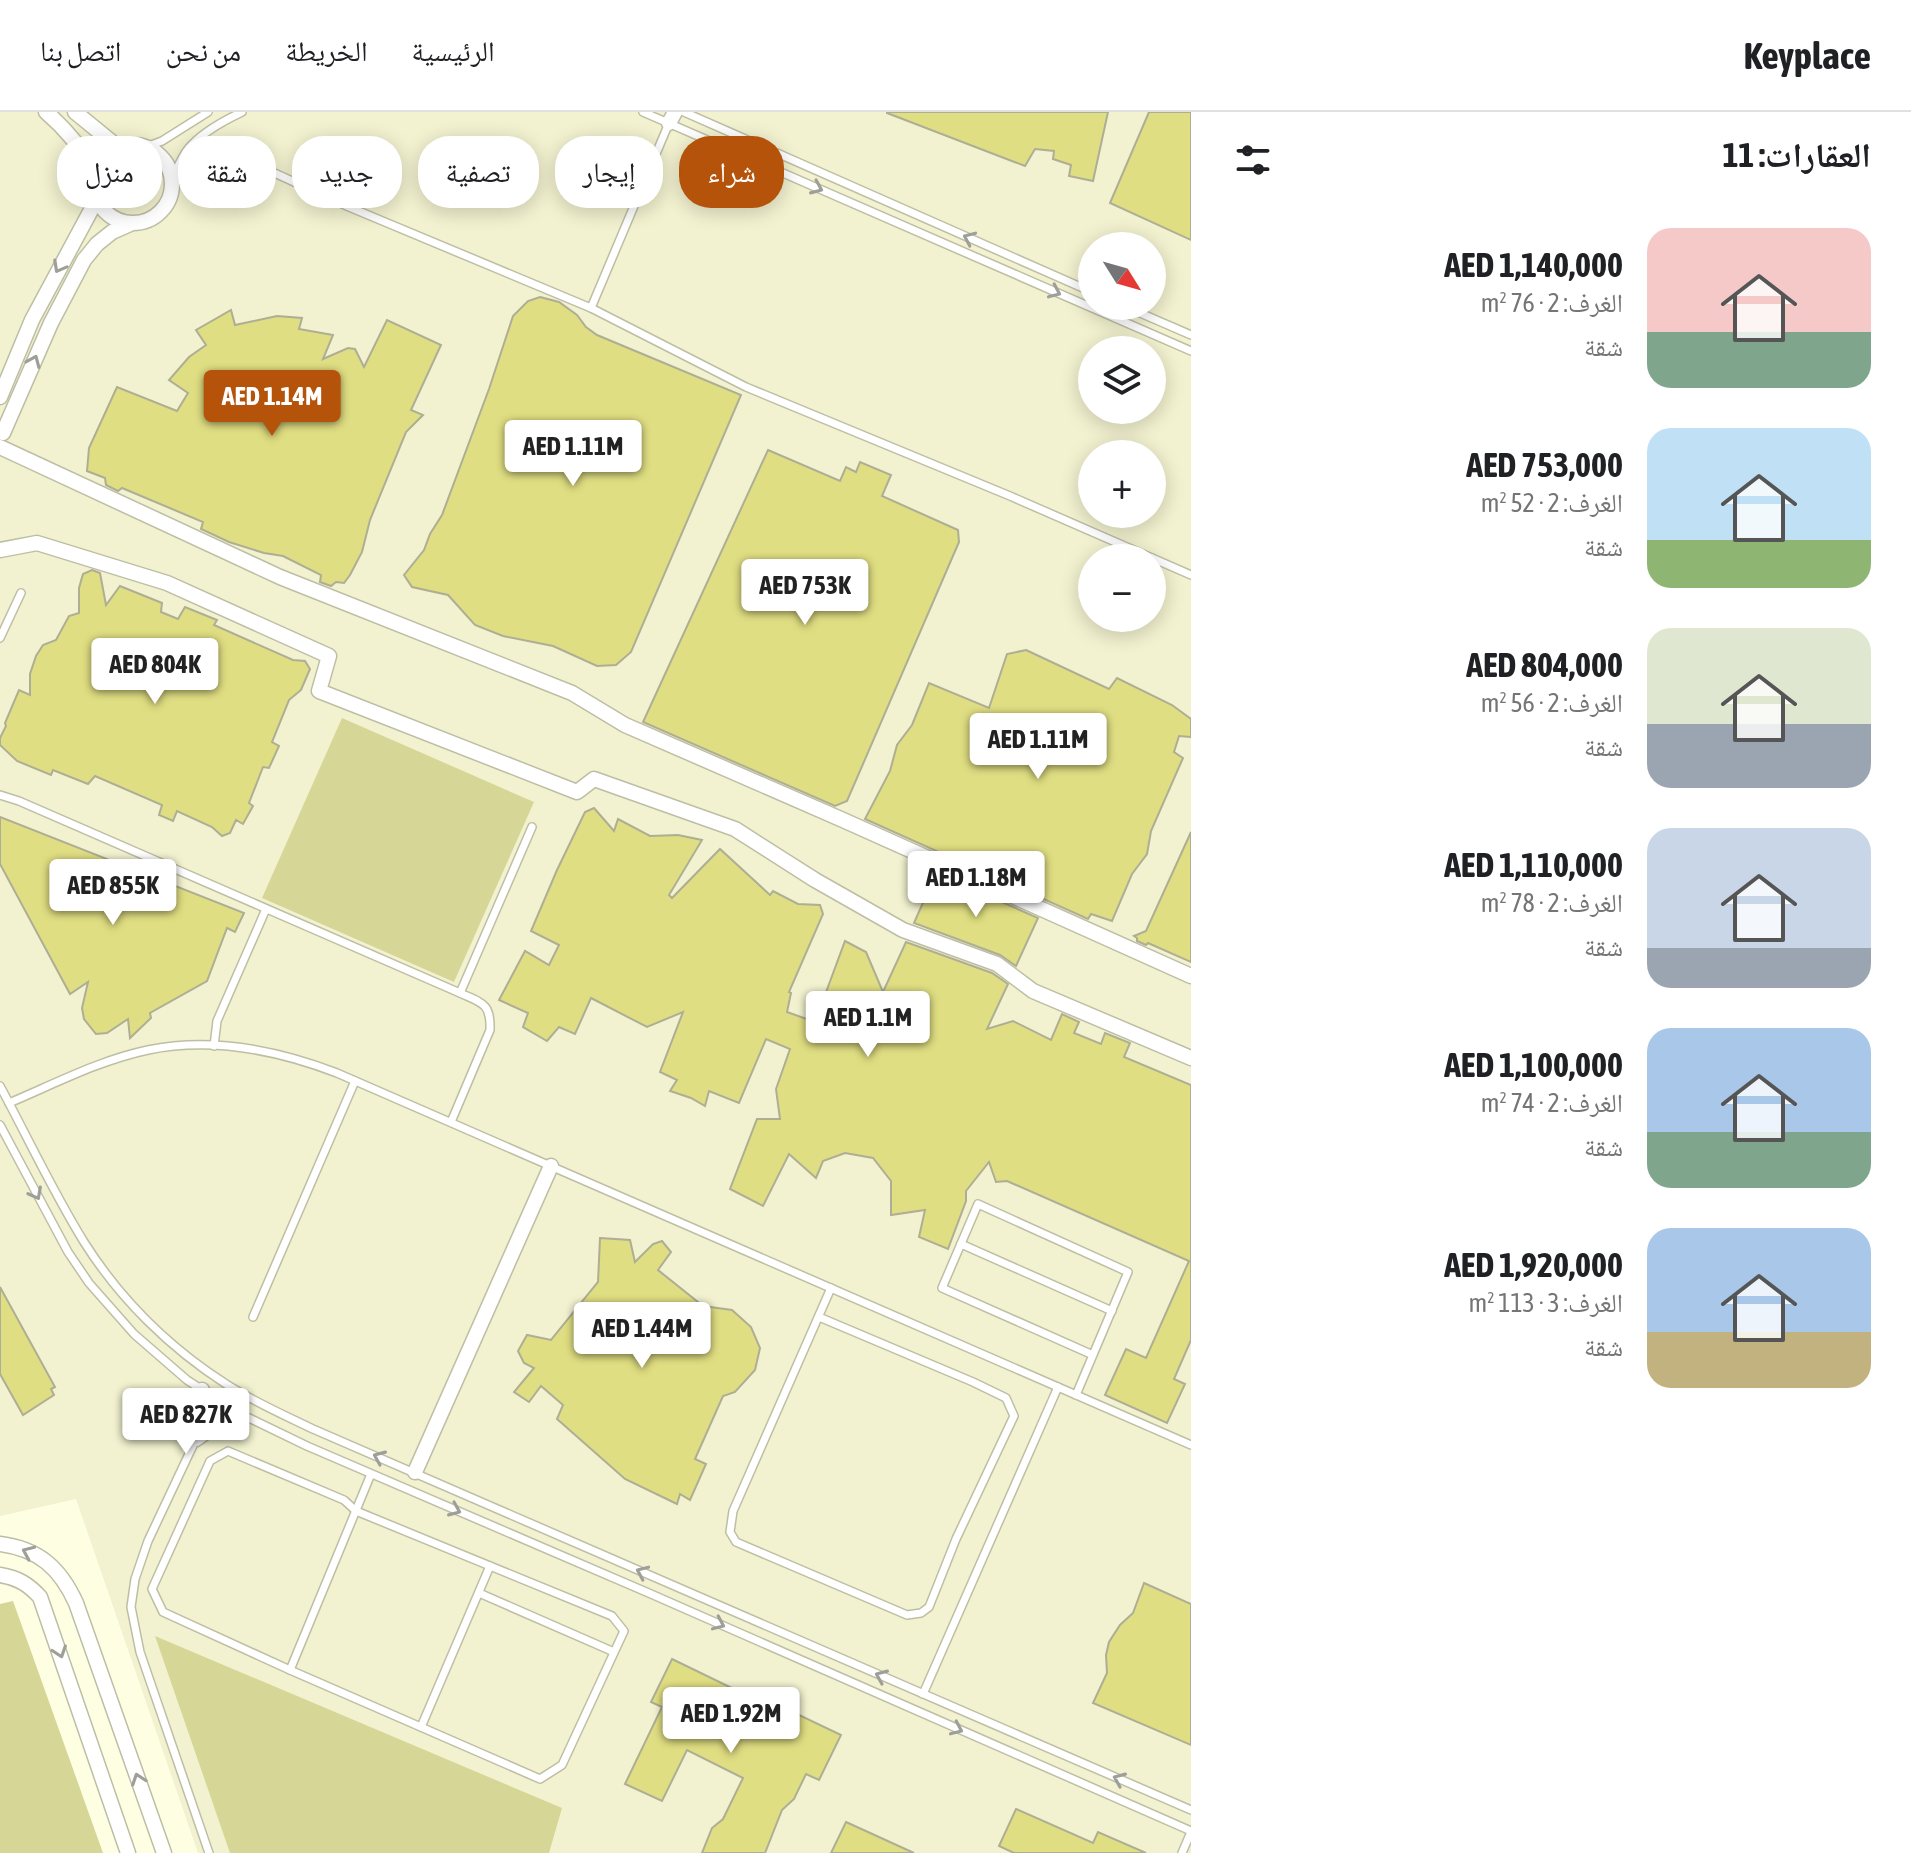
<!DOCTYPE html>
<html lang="ar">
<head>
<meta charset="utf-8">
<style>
	body { margin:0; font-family:"Asap Condensed","Noto Naskh Arabic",sans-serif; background:#f6f6f6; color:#202124; direction:rtl; height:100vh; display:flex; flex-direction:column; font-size:30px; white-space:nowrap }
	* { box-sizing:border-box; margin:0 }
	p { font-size:26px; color:#757577 }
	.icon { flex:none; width:44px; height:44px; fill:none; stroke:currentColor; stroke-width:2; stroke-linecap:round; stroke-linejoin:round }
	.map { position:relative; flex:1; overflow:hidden; direction:ltr }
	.panel { display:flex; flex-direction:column; background:#fff; width:720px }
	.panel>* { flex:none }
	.banner { position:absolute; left:24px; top:24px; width:760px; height:72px; direction:rtl; display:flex; gap:16px }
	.needle { width:52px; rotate:127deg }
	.controls { position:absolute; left:1078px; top:120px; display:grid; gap:16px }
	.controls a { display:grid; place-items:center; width:88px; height:88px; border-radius:50%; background:#fff; box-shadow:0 4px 20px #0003; font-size:40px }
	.price { position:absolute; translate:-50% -68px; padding:0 18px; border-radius:8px; background:#fff; color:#222; font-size:26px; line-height:52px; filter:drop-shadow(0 2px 4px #0008) }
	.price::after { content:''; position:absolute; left:50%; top:48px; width:24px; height:18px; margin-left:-12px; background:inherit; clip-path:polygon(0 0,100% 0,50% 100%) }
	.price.selected { background:#b45309; color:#fff }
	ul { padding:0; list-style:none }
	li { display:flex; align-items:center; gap:24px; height:200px; padding:0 40px }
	li span { display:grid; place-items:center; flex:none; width:224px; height:160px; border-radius:24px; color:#555 }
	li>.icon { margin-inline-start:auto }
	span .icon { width:96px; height:96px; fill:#fffc; stroke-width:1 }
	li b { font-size:34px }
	h2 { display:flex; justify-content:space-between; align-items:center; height:96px; padding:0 40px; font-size:34px }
	.chip { padding:0 28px; border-radius:32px; background:#fff; box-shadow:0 4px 20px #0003; font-size:28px; line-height:72px }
	.chip.selected { background:#b45309; color:#fff }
	header { display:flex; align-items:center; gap:48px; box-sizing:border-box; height:112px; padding:0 40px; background:#fff; border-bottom:2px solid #e0e0e0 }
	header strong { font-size:38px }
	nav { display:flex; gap:44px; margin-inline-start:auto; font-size:28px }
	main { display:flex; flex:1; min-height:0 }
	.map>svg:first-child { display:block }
	.built { fill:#f2f2d0; fill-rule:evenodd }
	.green { fill:#d6d697 }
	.building { fill:#e0de82; stroke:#aeae95; stroke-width:2 }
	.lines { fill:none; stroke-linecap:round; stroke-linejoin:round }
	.lane-casing { stroke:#bebea5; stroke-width:10 }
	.street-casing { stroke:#bebea5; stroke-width:17 }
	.lane { stroke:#fff; stroke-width:7 }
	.street { stroke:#fff; stroke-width:14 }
	.oneway { stroke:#9f9f9a }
</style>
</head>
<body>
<header>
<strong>Keyplace</strong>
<nav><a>الرئيسية</a><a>الخريطة</a><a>من نحن</a><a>اتصل بنا</a></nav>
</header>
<main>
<section class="panel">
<h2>العقارات: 11<svg class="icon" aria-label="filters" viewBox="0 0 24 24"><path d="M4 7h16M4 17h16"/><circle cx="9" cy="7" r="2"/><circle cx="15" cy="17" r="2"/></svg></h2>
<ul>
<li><span style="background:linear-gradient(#f6c9c9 65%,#7fa58c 0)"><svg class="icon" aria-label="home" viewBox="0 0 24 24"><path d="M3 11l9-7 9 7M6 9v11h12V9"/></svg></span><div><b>AED 1,140,000</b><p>الغرف: 2 · 76 m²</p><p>شقة</p></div></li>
<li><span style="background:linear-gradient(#bfe0f5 70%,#8fb573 0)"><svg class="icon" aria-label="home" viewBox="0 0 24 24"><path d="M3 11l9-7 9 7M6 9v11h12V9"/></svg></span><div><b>AED 753,000</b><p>الغرف: 2 · 52 m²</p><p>شقة</p></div></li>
<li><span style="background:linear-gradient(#dfe7d0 60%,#9aa5b1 0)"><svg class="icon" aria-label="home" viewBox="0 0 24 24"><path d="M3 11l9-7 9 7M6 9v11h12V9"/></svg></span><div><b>AED 804,000</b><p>الغرف: 2 · 56 m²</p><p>شقة</p></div></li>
<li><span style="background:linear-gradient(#c9d6e8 75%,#9aa5b1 0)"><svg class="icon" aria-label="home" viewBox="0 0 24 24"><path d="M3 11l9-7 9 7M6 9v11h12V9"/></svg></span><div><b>AED 1,110,000</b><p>الغرف: 2 · 78 m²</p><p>شقة</p></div></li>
<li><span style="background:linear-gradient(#a9c7e8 65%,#7fa58c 0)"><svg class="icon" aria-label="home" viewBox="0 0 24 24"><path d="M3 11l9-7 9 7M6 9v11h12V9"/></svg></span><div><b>AED 1,100,000</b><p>الغرف: 2 · 74 m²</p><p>شقة</p></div></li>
<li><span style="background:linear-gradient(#a9c7e8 65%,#c2b280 0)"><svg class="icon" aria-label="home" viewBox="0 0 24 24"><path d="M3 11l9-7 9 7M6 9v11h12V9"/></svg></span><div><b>AED 1,920,000</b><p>الغرف: 3 · 113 m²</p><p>شقة</p></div></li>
</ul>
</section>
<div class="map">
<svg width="1191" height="1741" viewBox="0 0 1191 1741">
	<rect width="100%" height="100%" fill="#fefee3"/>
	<path class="built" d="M0 0H1191V1741H198L76 1387 0 1404ZM1092 134H1152V194H1092ZM1092 238H1152V298H1092ZM1092 342H1152V402H1092ZM1092 446H1152V506H1092Z"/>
	<g class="green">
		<path d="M342 606 534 690 454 870 262 786Z"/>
		<path d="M13 1489 103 1741H0V1492Z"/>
		<path d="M155 1524 562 1696 549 1741H230Z"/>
	</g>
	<g class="building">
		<path d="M887 0H1108L1093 69 1069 64 1071 53 1053 47 1054 39 1035 37 1025 54 887 1Z"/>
		<path d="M1149 0H1191V128L1110 91Z"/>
		<path d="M540 185 559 190 577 203 586 215 597 223 741 283 631 540 616 553 597 554 553 534 503 524 475 513 448 483 412 475 404 463 424 438 430 422 442 403 489 277 513 204 528 189Z"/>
		<path d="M231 198 235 213 277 204 302 206 299 217 333 223 323 247 348 236 355 237 364 255 387 208 441 233 411 298 423 303 406 320 370 408 362 440 350 463 344 471 336 470 331 474 320 470 321 463 283 444 264 441 229 430 201 417 203 410 122 376 118 379 106 373 105 366 87 359 89 336 117 275 177 299 188 281 169 268 189 245 206 233 196 218Z"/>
		<path d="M768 338 840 369 846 355 856 360 860 350 891 363 882 384 958 418 959 430 847 689 835 694 643 610Z"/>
		<path d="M92 458 100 461 106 493 120 474 162 491 161 500 178 507 185 495 217 508 214 513 293 548 305 549 310 557 301 578 289 588 272 630 279 634 269 656 263 655 249 691 253 694 243 712 236 708 230 721 222 724 212 715 177 699 173 709 159 703 162 693 95 664 88 672 53 658 51 663 17 649 0 633V626L6 614 5 611 19 578 30 583V562L36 544 43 533 56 528 69 504 79 501V476L83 462Z"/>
		<path d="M1026 538 1109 577 1117 566 1172 593 1191 607V625L1179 624 1174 640 1183 646 1151 719 1147 742 1132 762 1112 809 1091 802 1088 807 865 707 890 659 897 633 912 613 929 571 989 596 1007 542Z"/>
		<path d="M594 696 614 719 618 707 650 724 678 723 702 728 669 783 672 786 720 737 770 783 773 779 798 792 820 793 823 802 789 880 791 881 787 900 815 910 845 829 866 840 883 880 906 830 992 861 1008 872 987 917 1013 909 1051 928 1062 902 1079 910 1074 921 1101 932 1105 921 1130 931 1124 945 1191 973V1228L1174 1267 1185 1272 1167 1311 1105 1283 1126 1237 1146 1246 1189 1149 1007 1069 996 1070 989 1050 966 1079V1089L948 1137 919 1125 925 1098 891 1103V1069L873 1046 845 1041 823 1049 816 1066 789 1042 763 1094 730 1077 757 1007H780L776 977 790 937 766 927 739 991 709 979 705 994 691 986 670 979 677 968 660 960 683 900 647 915 591 886 575 922 559 915 547 929 523 915 528 901 499 888 525 839 549 853 559 833 531 819 557 758 585 700Z"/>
		<path d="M0 705 244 801 235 820 227 816 207 869 150 901 151 906 130 926 128 907 107 921 96 922 84 907 82 896 88 870 70 882 0 752Z"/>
		<path d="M1191 720V850L1148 831 1146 833 1137 829V826L1134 824 1146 819Z"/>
		<path d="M936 761 1038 806 1016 854 1000 843 914 811Z"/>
		<path d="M600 1126 630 1128 635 1150 653 1132 662 1129 671 1140 658 1158 703 1194 732 1198 751 1215 760 1236 755 1258 735 1280 723 1284 695 1347 706 1352 690 1388 680 1382 677 1392 625 1367 557 1307 563 1293 541 1274 529 1290 514 1280 534 1256 524 1251 518 1239 527 1223 551 1228 598 1170Z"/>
		<path d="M0 1175 55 1275 51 1277 54 1283 23 1303 0 1262Z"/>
		<path d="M1144 1471 1191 1492V1633L1093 1591 1107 1561 1106 1543 1109 1530 1120 1513 1133 1501Z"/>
		<path d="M672 1547 738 1579 727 1602 758 1617 772 1590 841 1623 819 1668 806 1662 794 1687 782 1698 765 1741H702L712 1716 723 1707 743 1666 687 1638 662 1689 625 1672 662 1595 651 1590Z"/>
		<path d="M1016 1697 1093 1731 1098 1720 1146 1741H1014L999 1734Z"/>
		<path d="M846 1710 914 1741H831Z"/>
	</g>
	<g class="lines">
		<g class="lane-casing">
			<g id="lane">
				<path d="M643 0 1191 239"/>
				<path d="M684 0 1092 180"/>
				<path d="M146 35 162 29 208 0"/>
				<path d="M246 48 349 95 591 196 746 275 1010 384 1152 446"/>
				<path d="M172 67C177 57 181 46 188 37 201 21 223 9 242 0"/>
				<path d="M1124 194 1191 223"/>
				<path d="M591 196 669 11"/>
				<path d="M1152 446 1191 463"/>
				<path d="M0 526 21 481"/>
				<path d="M0 683 19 689 460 881C482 891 491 891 490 918L451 1010"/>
				<path d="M460 881 532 715"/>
				<path d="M214 934 217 909 266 797"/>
				<path d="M0 974C28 1026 53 1080 84 1130 120 1187 170 1236 226 1272 254 1290 284 1303 313 1317L1191 1698"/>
				<path d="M9 991C54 972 100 948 148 938 211 925 277 938 337 961L1191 1333"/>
				<path d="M0 1013 68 1140 89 1171 134 1222 187 1268 216 1287 247 1305 307 1334 651 1482 1191 1719"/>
				<path d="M961 1132 1112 1199"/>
				<path d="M253 1205 355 969"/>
				<path d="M819 1205 973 1270 1006 1286 1014 1304 956 1427 929 1495 921 1501 907 1503 736 1430 730 1420 733 1399 831 1176"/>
				<path d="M1076 1283 1128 1160 978 1092 942 1176 1093 1243"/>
				<path d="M196 1327 148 1429 135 1467 131 1495 140 1540 209 1741"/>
				<path d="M228 1339 344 1388 356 1399 612 1504 624 1519 562 1653 540 1667 290 1558 163 1500 152 1477 210 1349Z"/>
				<path d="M479 1481 614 1540"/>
				<path d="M290 1558 371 1362"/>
				<path d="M923 1582 1058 1275"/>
				<path d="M421 1615 490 1454"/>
				<path d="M1182 1741 1191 1720"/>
			</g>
		</g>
		<g class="street-casing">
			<g id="street">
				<path d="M46 0C66 17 82 37 96 60"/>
				<path d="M75 0 119 36"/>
				<path d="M669 11 675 0"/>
				<circle cx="133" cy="72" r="39"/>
				<path d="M0 285 32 208 97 87"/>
				<path d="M3 321 51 211 84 148 97 132 112 120 130 112"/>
				<path d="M0 335 280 465 572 581 625 613 843 708 1191 864"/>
				<path d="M0 438 37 431 167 471 329 544 319 579 577 680 594 667 735 717 815 768 903 818 997 852 1033 879 1191 946"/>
				<path d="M202 1278 196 1327 236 1298"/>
				<path d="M415 1360 551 1054"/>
				<path d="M0 1432C39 1437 60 1456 76 1491L164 1741"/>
				<path d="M0 1463C18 1466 28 1472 40 1485L128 1741"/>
			</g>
		</g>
		<use href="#lane" class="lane"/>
		<use href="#street" class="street"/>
	</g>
	<defs><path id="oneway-chevron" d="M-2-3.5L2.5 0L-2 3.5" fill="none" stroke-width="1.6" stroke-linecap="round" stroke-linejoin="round" transform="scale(2)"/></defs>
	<g class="oneway">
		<use href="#oneway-chevron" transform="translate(817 76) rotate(23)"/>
		<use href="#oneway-chevron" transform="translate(969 126) rotate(-156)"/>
		<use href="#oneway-chevron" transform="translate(59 155) rotate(119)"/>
		<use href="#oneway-chevron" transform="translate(1055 180) rotate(24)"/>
		<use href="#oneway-chevron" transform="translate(34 249) rotate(-67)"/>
		<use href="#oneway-chevron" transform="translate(36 1082) rotate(62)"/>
		<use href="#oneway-chevron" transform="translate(379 1345) rotate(-157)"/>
		<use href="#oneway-chevron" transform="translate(455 1398) rotate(23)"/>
		<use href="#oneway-chevron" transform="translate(28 1440) rotate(-156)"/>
		<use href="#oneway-chevron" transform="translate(642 1460) rotate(-156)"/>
		<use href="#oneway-chevron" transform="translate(719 1512) rotate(24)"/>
		<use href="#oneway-chevron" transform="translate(60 1540) rotate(71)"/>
		<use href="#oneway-chevron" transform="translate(881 1564) rotate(-157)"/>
		<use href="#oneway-chevron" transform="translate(957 1617) rotate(24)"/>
		<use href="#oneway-chevron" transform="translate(138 1667) rotate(-109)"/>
		<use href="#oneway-chevron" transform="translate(1119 1667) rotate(-157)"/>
	</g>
</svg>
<div class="controls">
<a><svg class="needle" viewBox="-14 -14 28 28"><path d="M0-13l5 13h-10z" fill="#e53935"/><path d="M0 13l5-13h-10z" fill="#757577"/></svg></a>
<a><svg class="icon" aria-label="layers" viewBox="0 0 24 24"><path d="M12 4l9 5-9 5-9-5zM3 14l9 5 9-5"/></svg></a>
<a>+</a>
<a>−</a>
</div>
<b class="price selected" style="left:272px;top:326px">AED 1.14M</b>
<b class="price" style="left:573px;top:376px">AED 1.11M</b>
<b class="price" style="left:805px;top:515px">AED 753K</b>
<b class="price" style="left:155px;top:594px">AED 804K</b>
<b class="price" style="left:1038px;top:669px">AED 1.11M</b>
<b class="price" style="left:976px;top:807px">AED 1.18M</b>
<b class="price" style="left:113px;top:815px">AED 855K</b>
<b class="price" style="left:868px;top:947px">AED 1.1M</b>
<b class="price" style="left:642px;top:1258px">AED 1.44M</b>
<b class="price" style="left:186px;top:1344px">AED 827K</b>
<b class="price" style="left:731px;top:1643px">AED 1.92M</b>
<div class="banner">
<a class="chip selected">شراء</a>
<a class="chip">إيجار</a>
<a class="chip">تصفية</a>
<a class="chip">جديد</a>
<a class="chip">شقة</a>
<a class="chip">منزل</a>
</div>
</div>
</main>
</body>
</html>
